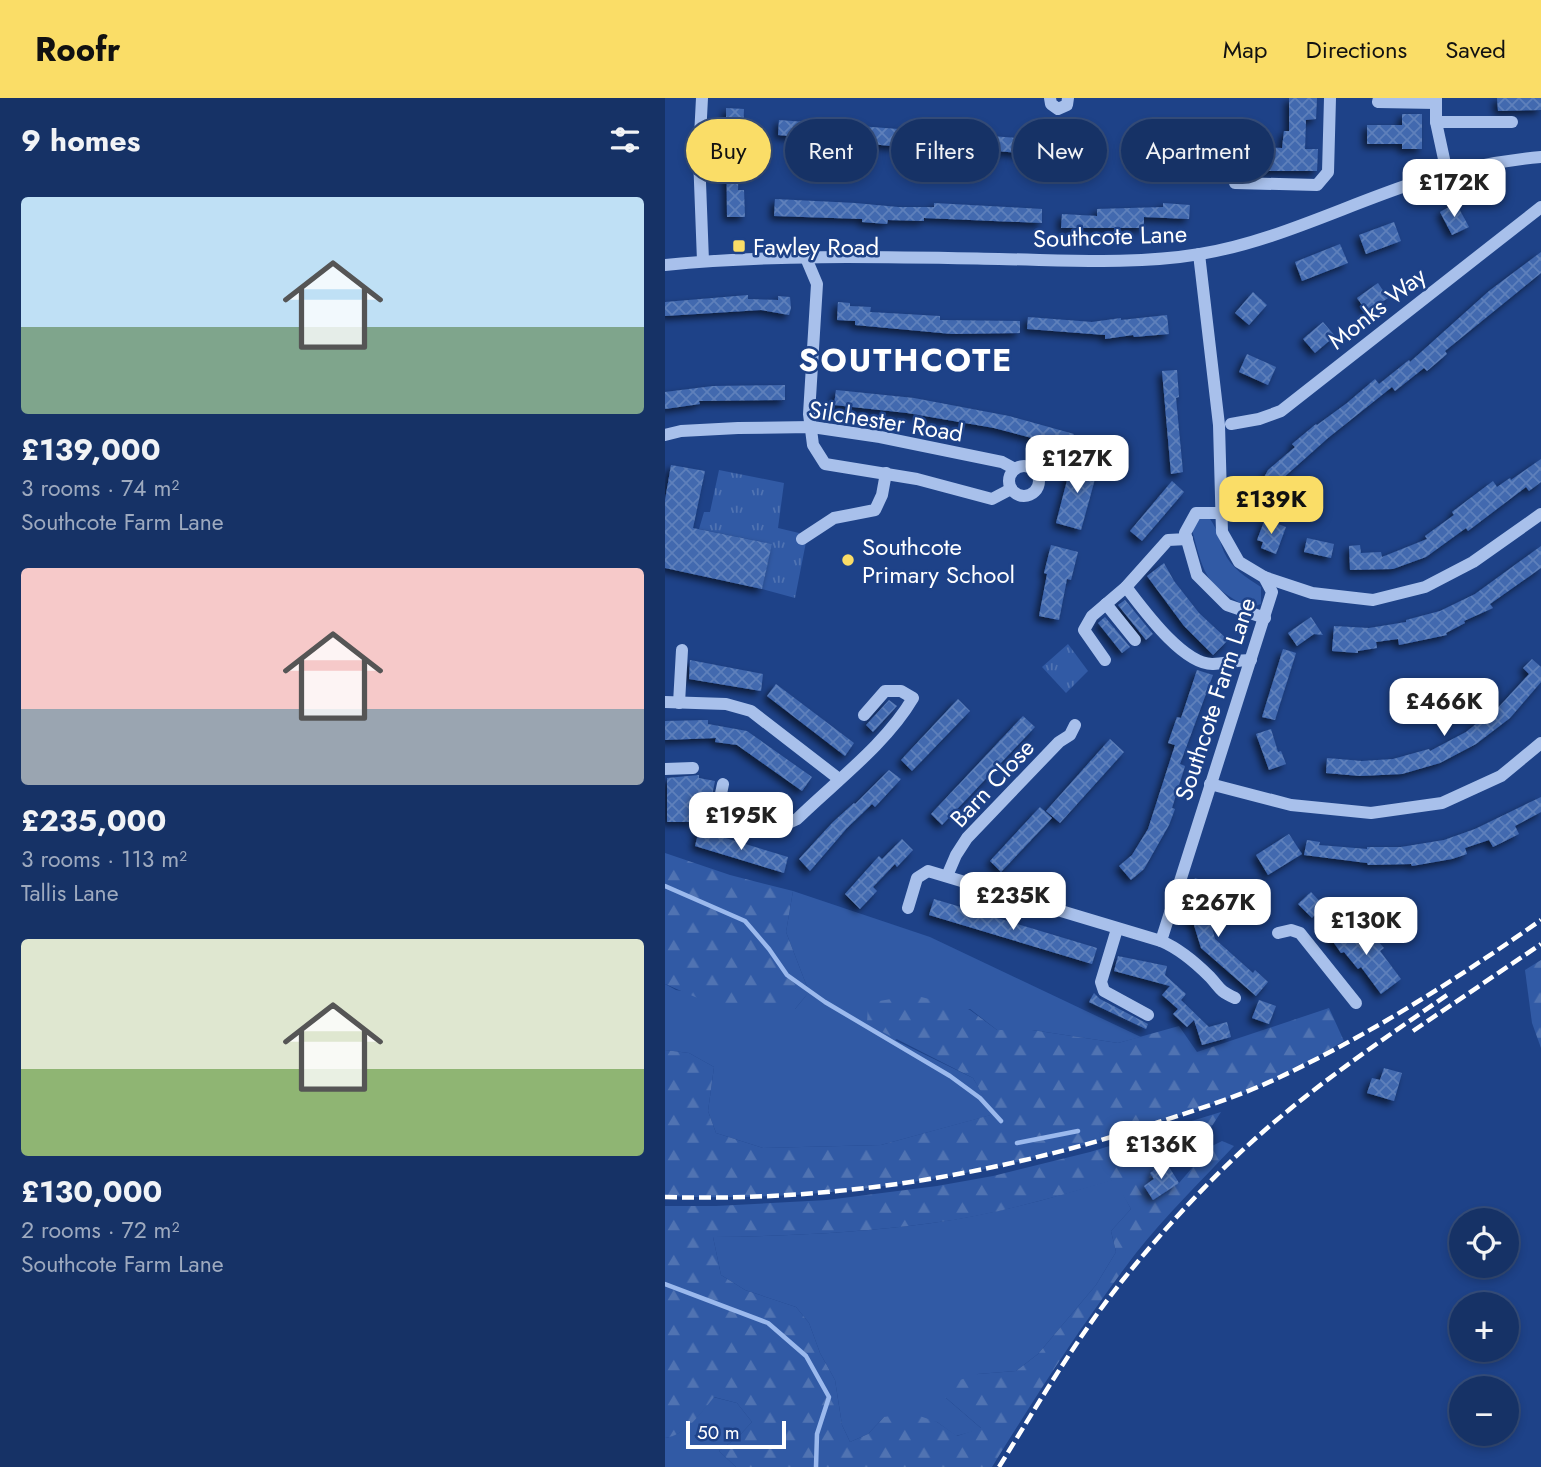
<!DOCTYPE html>
<html lang="en">
<head>
<meta charset="utf-8">
<style>
	body { margin:0; font-family:Jost,sans-serif; background:#1f3a6c; color:#f1f3f6; height:100vh; display:flex; flex-direction:column; font-size:26px; white-space:nowrap }
	* { box-sizing:border-box; margin:0 }
	p { font-size:23px; color:#9eaabf }
	.icon { flex:none; width:38px; height:38px; fill:none; stroke:currentColor; stroke-width:2; stroke-linecap:round; stroke-linejoin:round }
	.map { position:relative; flex:1; overflow:hidden }
	.sheet { display:flex; flex-direction:column; background:#163266; width:665px }
	.sheet>* { flex:none }
	.banner { position:absolute; left:21px; top:21px; width:665px; height:63px; display:flex; gap:14px }
	.tools { position:absolute; left:784px; top:1110px; display:grid; gap:14px }
	.tools a { display:grid; place-items:center; width:70px; height:70px; border-radius:50%; background:#163266; box-shadow:0 4px 10px #0003,0 0 0 2px #354d7a; font-size:35px }
	.scale { position:absolute; left:21px; bottom:18px; width:100px; box-sizing:border-box; padding-left:7px; border:4px solid #fff; border-top:0; font-size:19px; line-height:24px; white-space:nowrap; color:#fff; -webkit-text-stroke:5px #1e4288; paint-order:stroke }
	.price { position:absolute; translate:-50% -60px; padding:0 16px; border-radius:14px; background:#fff; color:#222; font-size:23px; line-height:46px; filter:drop-shadow(0 2px 4px #0008) }
	.price::after { content:''; position:absolute; left:50%; top:42px; width:21px; height:16px; margin-left:-10px; background:inherit; clip-path:polygon(0 0,100% 0,50% 100%) }
	.price.current { background:#fadd67; color:#111 }
	ul { padding:0; list-style:none }
	li { display:grid; align-content:center; gap:14px; height:371px; padding:0 21px }
	li span { display:grid; place-items:center; height:217px; border-radius:7px; color:#555 }
	li>.icon { margin-inline-start:auto }
	span .icon { width:126px; height:126px; fill:#fffc; stroke-width:1 }
	li b { font-size:30px }
	h2 { display:flex; justify-content:space-between; align-items:center; height:84px; padding:0 21px; font-size:30px }
	.tag { padding:0 24px; border-radius:32px; background:#163266; box-shadow:0 4px 10px #0003,0 0 0 2px #354d7a; font-size:24px; line-height:63px }
	.tag.current { background:#fadd67; color:#111 }
	header { display:flex; align-items:center; gap:42px; box-sizing:border-box; height:98px; padding:0 35px; background:#fadd67; color:#111 }
	header strong { font-size:33px }
	nav { display:flex; gap:38px; margin-inline-start:auto; font-size:24px }
	main { display:flex; flex:1; min-height:0 }
	.map>svg:first-child { display:block }
	.grass { fill:#315aa5 }
	.forest { fill:url(#forest-firs); fill-rule:evenodd }
	.park { fill:url(#park-tufts) }
	.lines { fill:none; stroke-linecap:round; stroke-linejoin:round }
	.stream { stroke:#9bb9ed; stroke-width:4.5 }
	.building { fill:url(#building-cross-hatch); filter:url(#shadow) }
	.minor { stroke:#a8c0eb; stroke-width:12 }
	.rail { stroke:#fff; stroke-width:4.5; stroke-dasharray:12 5; stroke-linecap:butt }
	.poi-dot { fill:#fadd67; stroke:#1e4288; stroke-width:2.5 }
	.labels { text-anchor:middle; dominant-baseline:central; stroke-width:5; stroke-linejoin:round; paint-order:stroke }
	.street-label { font-size:24px; fill:#fff; stroke:#1e4288 }
	.poi-label { font-size:24px; fill:#fff; stroke:#1e4288; text-anchor:start }
	.district-label { font-size:32px; font-weight:bold; letter-spacing:2px; fill:#fff; stroke:#1e4288 }
</style>
</head>
<body>
<header>
<strong>Roofr</strong>
<nav><a>Map</a><a>Directions</a><a>Saved</a></nav>
</header>
<main>
<section class="sheet">
<h2>9 homes<svg class="icon" aria-label="filters" viewBox="0 0 24 24"><path d="M4 7h16M4 17h16"/><circle cx="9" cy="7" r="2"/><circle cx="15" cy="17" r="2"/></svg></h2>
<ul>
<li><span style="background:linear-gradient(#bfe0f5 60%,#7fa58c 0)"><svg class="icon" aria-label="home" viewBox="0 0 24 24"><path d="M3 11l9-7 9 7M6 9v11h12V9"/></svg></span><div><b>£139,000</b><p>3 rooms · 74 m²</p><p>Southcote Farm Lane</p></div></li>
<li><span style="background:linear-gradient(#f6c9c9 65%,#9aa5b1 0)"><svg class="icon" aria-label="home" viewBox="0 0 24 24"><path d="M3 11l9-7 9 7M6 9v11h12V9"/></svg></span><div><b>£235,000</b><p>3 rooms · 113 m²</p><p>Tallis Lane</p></div></li>
<li><span style="background:linear-gradient(#dfe7d0 60%,#8fb573 0)"><svg class="icon" aria-label="home" viewBox="0 0 24 24"><path d="M3 11l9-7 9 7M6 9v11h12V9"/></svg></span><div><b>£130,000</b><p>2 rooms · 72 m²</p><p>Southcote Farm Lane</p></div></li>
</ul>
</section>
<div class="map">
<svg width="876" height="1369" viewBox="0 0 876 1369">
	<defs>
		<pattern id="forest-firs" width="22" height="20" patternUnits="userSpaceOnUse" patternTransform="scale(1.75)"><rect width="22" height="20" fill="#315aa5"/><path d="M5 1l3.5 6h-7zM16 11l3.5 6h-7z" fill="#5073b2"/></pattern>
		<pattern id="park-tufts" width="24" height="20" patternUnits="userSpaceOnUse" patternTransform="scale(1.75)"><rect width="24" height="20" fill="#315aa5"/><path d="M3 7l-1-3M5 7V3M7 7l1-3M15 17l-1-3M17 17v-4M19 17l1-3" fill="none" stroke="#5073b2"/></pattern>
		<pattern id="building-cross-hatch" width="8" height="8" patternUnits="userSpaceOnUse" patternTransform="scale(1.75)"><rect width="8" height="8" fill="#4269af"/><path d="M0 0l8 8M0 8l8-8" fill="none" stroke="#5e80bb"/></pattern>
		<filter id="shadow"><feDropShadow dx="-4" dy="4" stdDeviation="3.5" flood-color="#0009"/></filter>
	</defs>
	<rect width="100%" height="100%" fill="#1e4288"/>
	<g class="grass">
		<path d="M535 420 545 421C553 432 554 442 559 454 566 470 582 480 596 489V506L584 510C540 485 540 480 527 432Z"/>
		<path d="M128 793 265 839 476 939 453 945 367 932H332L305 911 230 942 308 980 330 1016 216 1047 98 1050 51 1035 43 1013 49 969 24 955 0 952V886L11 892 130 911 144 894 121 834Z"/>
		<path d="M450 1081 466 1111 446 1133 451 1154 431 1187 373 1256 351 1273 313 1276 281 1300 317 1331 291 1338 272 1324 219 1319 203 1336 185 1344 177 1327 170 1282 155 1255 144 1225 131 1209 80 1192 56 1177 48 1139C122 1138 194 1135 267 1125 329 1117 390 1099 450 1081Z"/>
		<path d="M48 1299 72 1305 87 1324 74 1338 54 1353 71 1369H0V1340C20 1337 37 1314 48 1299Z"/>
	</g>
	<g class="forest">
		<path d="M0 755 65 777 128 793 121 834 144 894 130 911H58L0 886Z"/>
		<path d="M876 862V950L867 925 860 872Z"/>
		<path d="M249 897 305 912 332 932H367L453 945 514 928 532 954 664 910 679 943C656 956 633 970 609 982 571 999 530 1012 490 1025 334 1077 165 1106 0 1098V952L24 955 49 969 43 1013 51 1035 98 1050 216 1047 329 1016 308 980 202 926 203 905Z"/>
		<path d="M556 1014 536 1045 485 1075 489 1081 479 1088 488 1102 514 1085 545 1049 557 1043 569 1048C536 1083 501 1117 471 1155 419 1223 372 1296 327 1369H71L54 1353 74 1338 87 1324 72 1305 49 1299C37 1314 20 1338 0 1340V1108H51L162 1102 272 1088 328 1078 425 1054ZM449 1082 466 1111 446 1133 451 1154 431 1187 373 1256 351 1273 313 1276 292 1283 280 1299 316 1330 292 1338 272 1324 246 1315 219 1319 203 1336 185 1344 177 1327 170 1282 155 1255 144 1225 131 1209 80 1192 56 1177 48 1139C122 1138 194 1135 267 1125 329 1117 390 1099 449 1082Z"/>
	</g>
	<g class="park">
		<path d="M54 372 119 385 113 430 134 435 141 444 130 500 97 491 107 446 34 431 39 414H45Z"/>
		<path d="M403 546 423 573 401 595 377 569Z"/>
	</g>
	<g class="lines">
		<g class="stream">
			<path d="M0 788 80 823 104 851 122 877 160 904 285 978 315 1000 336 1023"/>
			<path d="M352 1045 413 1033"/>
			<path d="M0 1186 103 1225 141 1258 164 1299 152 1336 151 1369"/>
		</g>
	</g>
	<g class="building">
		<path d="M624 0H652L651 21 641 22 640 51H653L652 73H544V48H563V34H579V49L617 50 619 33H624Z"/>
		<path d="M832 0H876V12L833 13Z"/>
		<path d="M61 10 79 11 78 36H74L73 92H79L80 119H62Z"/>
		<path d="M737 16H757V51H737V46H702V27H737Z"/>
		<path d="M114 22 378 42 377 57 261 47 226 48 113 37Z"/>
		<rect x="401" y="47" width="26" height="14"/>
		<path d="M110 101 190 105 233 109H269V105L377 111V125L259 120V123L223 122 222 126 197 124V121L109 118Z"/>
		<path d="M498 105 525 107 524 121 479 119V130H396L397 116 432 118V111L498 109Z"/>
		<path d="M791 105 804 129 787 137 775 114Z"/>
		<path d="M729 124 736 143 701 156 694 137Z"/>
		<path d="M675 146 683 165 637 183 630 164Z"/>
		<path d="M876 154V175L780 253 782 256 762 273 759 270 730 293 727 289 663 340 617 381 599 415 584 407 603 372 630 349 627 346 651 326 652 327 682 305 710 281 714 286 744 262 745 264 824 193Z"/>
		<path d="M713 185 723 200 702 214 692 200Z"/>
		<path d="M588 194 602 207 584 227 570 215Z"/>
		<path d="M83 197V201L113 202V198L125 199 126 210 124 217 96 212 0 218V204Z"/>
		<path d="M173 204 185 205V208L206 209 205 214 275 218V222L355 223V235L287 236 190 227V223L172 222Z"/>
		<path d="M502 217 504 236 469 239 468 237 440 241V237L362 231 363 219 427 224 456 220V222Z"/>
		<path d="M658 224 670 238 650 255 638 241Z"/>
		<path d="M582 256 611 269 603 287 574 274Z"/>
		<path d="M512 272 514 299 511 300 518 374 506 376 497 273Z"/>
		<path d="M120 287V302L34 303 35 306 0 311V294L48 288Z"/>
		<path d="M171 292 249 300 344 318 409 336 405 350 329 330 242 315 169 307Z"/>
		<path d="M876 361V384L864 393 861 389 803 433 801 430 761 459 728 471 685 472 684 448 695 447 696 455 716 454 717 459 762 441 760 438 789 417 787 414 828 383 832 389 845 380 846 382Z"/>
		<path d="M407 363 433 370 416 432 391 425Z"/>
		<path d="M6 367 40 373 28 430 107 446 97 491 0 470V402Z"/>
		<path d="M507 383 519 394 477 443 465 433Z"/>
		<path d="M600 421 621 429 611 456 596 450 598 444 592 442Z"/>
		<path d="M642 440 669 446 666 460 639 454Z"/>
		<path d="M386 447 413 454 406 482 402 481 394 522 374 518 382 476 379 475Z"/>
		<path d="M876 448V470L825 506 828 510 799 523 800 525 781 535 782 537 734 547 733 541 711 544 712 550 693 553V555L667 553 669 528 704 530 741 524V522L775 513 810 496Z"/>
		<path d="M499 465 509 483 534 515 563 542 548 557 519 528 482 478Z"/>
		<path d="M460 502 488 536 481 542 453 507Z"/>
		<path d="M440 519 465 549 457 555 433 525Z"/>
		<path d="M646 519 658 537 649 536 632 548 623 535Z"/>
		<path d="M618 551 631 555 610 622 597 619Z"/>
		<path d="M867 561 876 569V584L845 620 811 646 775 665 737 676 695 678 661 675 662 660 697 663 728 661 764 651 765 653 801 634 828 612 830 613 864 576 858 570Z"/>
		<path d="M25 562 98 576 96 593 24 581Z"/>
		<path d="M532 572 548 577 515 666 520 668 507 710 510 711 504 727 479 771 466 782 454 768 467 757 483 731 510 647 503 645 512 619 516 620Z"/>
		<path d="M111 586 189 645 180 658 102 598Z"/>
		<path d="M293 601 305 613 247 673 236 662Z"/>
		<path d="M224 602 232 608 208 634 201 627Z"/>
		<path d="M358 618 370 629 277 727 266 716Z"/>
		<path d="M43 622V626L82 633 147 679 137 693 72 647 50 644 51 640 0 642V623Z"/>
		<path d="M606 631 613 654 616 653 621 666 604 672 591 636Z"/>
		<path d="M445 641 459 654 395 725 381 713Z"/>
		<path d="M224 672 236 681 210 709 207 706 182 730 145 773 134 761 168 724 189 705 190 706Z"/>
		<path d="M34 677V680L50 683 44 713 29 710V724H2V680Z"/>
		<path d="M876 699V714L850 728 854 736 828 749 824 742 800 750 802 756 787 761 747 768 746 766 703 767 702 765 639 757 642 742 655 744 654 747 702 751V749H736L779 742 810 731Z"/>
		<path d="M375 709 387 720 336 774 325 763Z"/>
		<path d="M34 732 123 759 119 775 30 748Z"/>
		<path d="M624 736 637 756 603 777 591 757Z"/>
		<path d="M237 741 248 752 232 769 230 766 208 789 212 793 195 811 180 796 214 758 217 761Z"/>
		<path d="M530 780 548 786 543 801 545 822 550 841 588 875 590 872 603 884 591 898 536 850 528 824H525L524 800Z"/>
		<path d="M646 794 659 808 647 820 633 806Z"/>
		<path d="M269 801 432 850 427 866 264 817Z"/>
		<path d="M682 825 697 846 708 837 719 850 715 853 736 881 716 896 696 869 693 871 679 854 676 855 664 838Z"/>
		<path d="M453 858 502 868 500 877 521 896 516 902 544 929 562 924 566 939 537 947 529 922 522 929 508 916 513 911 497 897 505 888 449 873Z"/>
		<path d="M429 895 435 901 483 926 481 931 424 904Z"/>
		<path d="M594 902 611 908 604 926 587 920Z"/>
		<path d="M719 970 737 975 729 1003 702 995 707 980 715 982Z"/>
		<path d="M501 1064 514 1085 488 1102 479 1088 489 1081 485 1075Z"/>
	</g>
	<g class="lines">
		<g class="minor">
			<path d="M37 0 34 58 38 163"/>
			<path d="M385 0 386 6 393 11 402 7 403 0"/>
			<path d="M714 0 713 4 771 5"/>
			<path d="M771 0V24L782 75"/>
			<path d="M771 24H847"/>
			<path d="M570 85 652 87 663 74 665 0"/>
			<path d="M534 156 554 327 557 434 574 464 599 479 607 494 496 843C515 851 530 864 545 879 556 891 553 892 570 900"/>
			<path d="M141 160 152 186 144 316 148 347 160 366 252 381 327 401 346 391"/>
			<path d="M0 167C111 156 223 159 334 161 401 162 469 167 535 156 608 144 677 109 746 86 788 72 832 63 876 59"/>
			<path d="M566 326 594 321 616 313 876 109"/>
			<path d="M0 337 16 333 73 330 147 329 215 339 337 364 350 371"/>
			<circle cx="359" cy="383" r="15"/>
			<path d="M555 415H531L520 435 532 477 562 507 600 520"/>
			<path d="M137 441 169 420 210 412 217 397 221 375"/>
			<path d="M599 479 647 495 708 502 760 489 808 464 876 416"/>
			<path d="M461 489C478 511 518 567 548 566 561 565 573 562 586 562"/>
			<path d="M441 506 470 542"/>
			<path d="M440 562 419 532 427 518 461 489 503 442 522 441"/>
			<path d="M0 604 61 606 86 613 174 681"/>
			<path d="M14 605 17 552"/>
			<path d="M0 671 28 670"/>
			<path d="M58 686 53 710 86 713 96 721 121 726 132 721C171 683 221 646 248 600L236 593H220L199 617"/>
			<path d="M545 686 626 707 706 715 777 705 836 678 876 645"/>
			<path d="M282 778 291 757 302 740 394 644 405 637 410 627"/>
			<path d="M243 810 252 780 263 773 496 843"/>
			<path d="M452 831 436 884 439 893 483 917"/>
			<path d="M613 835 626 832 635 835 691 905"/>
		</g>
		<g class="rail">
			<path d="M748 933 876 846"/>
			<path d="M0 1099C168 1104 335 1077 494 1024 534 1011 575 998 613 980 706 936 792 881 876 822"/>
			<path d="M334 1369C373 1306 411 1241 457 1183 502 1127 552 1073 607 1026 662 979 723 938 782 897"/>
		</g>
	</g>
	<g class="poi-dot">
		<rect x="67" y="141" width="14" height="14" rx="3.5"/>
		<circle cx="183" cy="462" r="7"/>
	</g>
	<g class="labels">
		<g class="street-label">
			<text transform="translate(445 138) rotate(-2)">Southcote Lane</text>
			<text transform="translate(712 210) rotate(-38)">Monks Way</text>
			<text transform="translate(221 323) rotate(9)">Silchester Road</text>
			<text transform="translate(550 601) rotate(-72)">Southcote Farm Lane</text>
			<text transform="translate(327 685) rotate(-47)">Barn Close</text>
		</g>
		<g class="poi-label">
			<text x="88" y="148">Fawley Road</text>
			<text x="197" y="448">Southcote<tspan x="197" dy="28">Primary School</tspan></text>
		</g>
		<g class="district-label">
			<text x="241" y="262">SOUTHCOTE</text>
		</g>
	</g>
</svg>
<div class="tools">
<a><svg class="icon" aria-label="locate" viewBox="0 0 24 24"><circle cx="12" cy="12" r="6"/><path d="M12 2v4M12 18v4M2 12h4M18 12h4"/></svg></a>
<a>+</a>
<a>−</a>
</div>
<div class="scale">50 m</div>
<b class="price" style="left:789px;top:121px">£172K</b>
<b class="price" style="left:412px;top:397px">£127K</b>
<b class="price current" style="left:606px;top:438px">£139K</b>
<b class="price" style="left:779px;top:640px">£466K</b>
<b class="price" style="left:76px;top:754px">£195K</b>
<b class="price" style="left:348px;top:834px">£235K</b>
<b class="price" style="left:553px;top:841px">£267K</b>
<b class="price" style="left:701px;top:859px">£130K</b>
<b class="price" style="left:496px;top:1083px">£136K</b>
<div class="banner">
<a class="tag current">Buy</a>
<a class="tag">Rent</a>
<a class="tag">Filters</a>
<a class="tag">New</a>
<a class="tag">Apartment</a>
</div>
</div>
</main>
</body>
</html>
